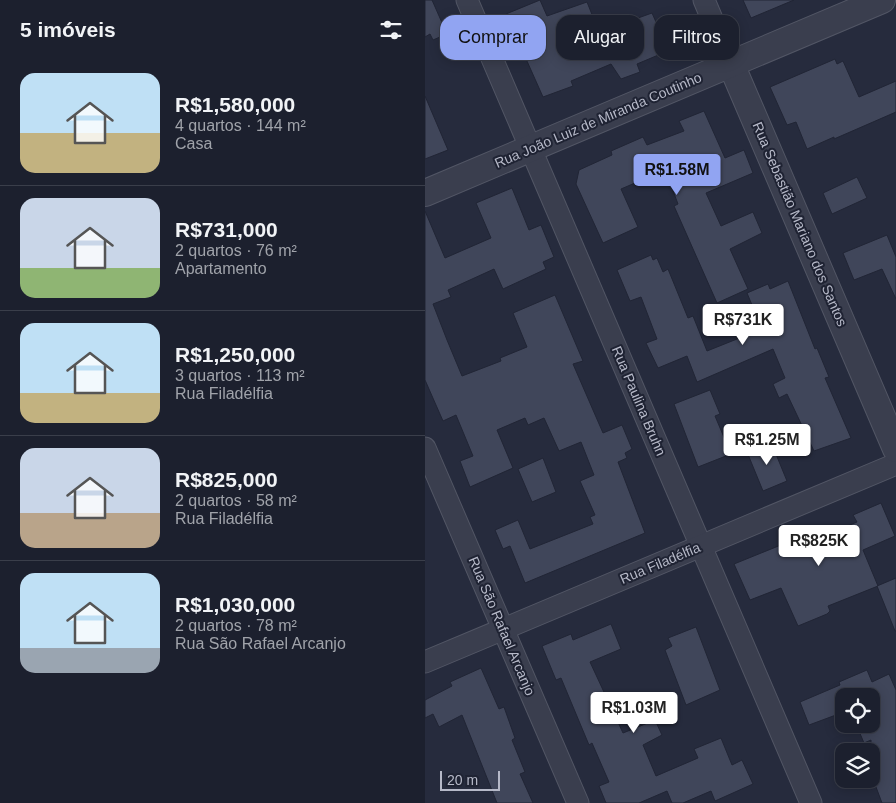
<!DOCTYPE html>
<html lang="pt">
<head>
<meta charset="utf-8">
<style>
	body { margin:0; font-family:Arial,sans-serif; background:#292d3a; color:#f1f3f6; height:100vh; display:flex; flex-direction:column; font-size:19px; white-space:nowrap }
	* { box-sizing:border-box; margin:0 }
	p { font-size:16px; color:#a0a3aa }
	.icon { flex:none; width:28px; height:28px; fill:none; stroke:currentColor; stroke-width:2; stroke-linecap:round; stroke-linejoin:round }
	.map { position:relative; flex:1; overflow:hidden }
	.sheet { display:flex; flex-direction:column; background:#1c202e; width:425px }
	.sheet>* { flex:none }
	.top-card { position:absolute; left:15px; top:15px; width:380px; height:45px; display:flex; gap:10px }
	.fabs { position:absolute; left:410px; top:688px; display:grid; gap:10px }
	.fabs a { display:grid; place-items:center; width:45px; height:45px; border-radius:10px; background:#1c202e; box-shadow:0 2px 12px #0003,0 0 0 1px #3a3e4a; font-size:25px }
	.scale { position:absolute; left:15px; bottom:12px; width:60px; box-sizing:border-box; padding-left:5px; border:2px solid #b6b9c8; border-top:0; font-size:14px; line-height:18px; white-space:nowrap; color:#b6b9c8; -webkit-text-stroke:4px #1f2333; paint-order:stroke }
	.price { position:absolute; translate:-50% -42px; padding:0 11px; border-radius:5px; background:#fff; color:#222; font-size:16px; line-height:32px; filter:drop-shadow(0 1px 2px #0008) }
	.price::after { content:''; position:absolute; left:50%; top:30px; width:15px; height:11px; margin-left:-8px; background:inherit; clip-path:polygon(0 0,100% 0,50% 100%) }
	.price.current { background:#91a4f2; color:#111 }
	ul { padding:0; list-style:none }
	li { display:flex; align-items:center; gap:15px; height:125px; padding:0 20px }
	li+li { border-top:1px solid #3a3e4a }
	li span { display:grid; place-items:center; flex:none; width:140px; height:100px; border-radius:15px; color:#555 }
	li>.icon { margin-inline-start:auto }
	span .icon { width:60px; height:60px; fill:#fffc; stroke-width:1 }
	li b { font-size:21px }
	h2 { display:flex; justify-content:space-between; align-items:center; height:60px; padding:0 20px; font-size:21px }
	.tag { padding:0 18px; border-radius:15px; background:#1c202e; box-shadow:0 2px 12px #0003,0 0 0 1px #3a3e4a; font-size:18px; line-height:45px }
	.tag.current { background:#91a4f2; color:#111 }
	main { display:flex; flex:1; min-height:0 }
	.map>svg:first-child { display:block }
	.building { fill:#40465a; stroke:#212535 }
	.lines { fill:none; stroke-linecap:round; stroke-linejoin:round }
	.minor-casing { stroke:#525665; stroke-width:23 }
	.tertiary-casing { stroke:#525665; stroke-width:28 }
	.minor { stroke:#3a3e4e; stroke-width:21 }
	.tertiary { stroke:#3a3e4e; stroke-width:26 }
	.labels { text-anchor:middle; dominant-baseline:central; stroke-width:4; stroke-linejoin:round; paint-order:stroke }
	.street-label { font-size:14px; fill:#b6b9c8; stroke:#1f2333 }
</style>
</head>
<body>
<main>
<section class="sheet">
<h2>5 imóveis<svg class="icon" aria-label="filters" viewBox="0 0 24 24"><path d="M4 7h16M4 17h16"/><circle cx="9" cy="7" r="2"/><circle cx="15" cy="17" r="2"/></svg></h2>
<ul>
<li><span style="background:linear-gradient(#bfe0f5 60%,#c2b280 0)"><svg class="icon" aria-label="home" viewBox="0 0 24 24"><path d="M3 11l9-7 9 7M6 9v11h12V9"/></svg></span><div><b>R$1,580,000</b><p>4 quartos · 144 m²</p><p>Casa</p></div></li>
<li><span style="background:linear-gradient(#c9d6e8 70%,#8fb573 0)"><svg class="icon" aria-label="home" viewBox="0 0 24 24"><path d="M3 11l9-7 9 7M6 9v11h12V9"/></svg></span><div><b>R$731,000</b><p>2 quartos · 76 m²</p><p>Apartamento</p></div></li>
<li><span style="background:linear-gradient(#bfe0f5 70%,#c2b280 0)"><svg class="icon" aria-label="home" viewBox="0 0 24 24"><path d="M3 11l9-7 9 7M6 9v11h12V9"/></svg></span><div><b>R$1,250,000</b><p>3 quartos · 113 m²</p><p>Rua Filadélfia</p></div></li>
<li><span style="background:linear-gradient(#c9d6e8 65%,#b9a48a 0)"><svg class="icon" aria-label="home" viewBox="0 0 24 24"><path d="M3 11l9-7 9 7M6 9v11h12V9"/></svg></span><div><b>R$825,000</b><p>2 quartos · 58 m²</p><p>Rua Filadélfia</p></div></li>
<li><span style="background:linear-gradient(#bfe0f5 75%,#9aa5b1 0)"><svg class="icon" aria-label="home" viewBox="0 0 24 24"><path d="M3 11l9-7 9 7M6 9v11h12V9"/></svg></span><div><b>R$1,030,000</b><p>2 quartos · 78 m²</p><p>Rua São Rafael Arcanjo</p></div></li>
</ul>
</section>
<div class="map">
<svg width="471" height="803" viewBox="0 0 471 803">
	<rect width="100%" height="100%" fill="#262b3d"/>
	<g class="building">
		<path d="M0 0H7L22 34 8 40 5 34 0 37Z"/>
		<path d="M115 0 122 16 162 2 174 32 227 13 231 22 239 19 250 48 212 64 215 72 196 79 186 64 146 81 148 86 118 97 81 14Z"/>
		<path d="M318 0H369L326 18Z"/>
		<path d="M410 59 412 64 418 61 434 97 471 81V112L409 139V137L382 149 371 122 362 125 345 87Z"/>
		<path d="M0 96 23 150 0 159Z"/>
		<path d="M279 111 300 158 319 150 328 173 281 193 296 226 328 212 337 233 305 249 323 289 292 303 249 206 253 204 242 175 240 176 238 171 196 189 213 227 178 243 151 184 154 170 187 155 186 151 218 137 222 145 259 131 254 121Z"/>
		<path d="M432 177 442 198 407 214 398 193Z"/>
		<path d="M87 188 104 230 116 225 129 257 118 262 121 269 78 289 69 269 23 290 26 297 8 304 22 340 37 376 76 361 75 358 102 347 88 313 130 295 158 361 148 364 178 433 197 425 207 449 200 453 202 458 193 462 220 533 100 583 85 546 78 549 70 530 93 520 105 549 168 524 165 517 170 515 155 481 169 475 156 442 134 451 119 418 103 425 100 418 72 430 88 468 45 487 35 461 48 456 31 415 18 421 0 380V211L20 258 66 238 51 203Z"/>
		<path d="M462 235 471 257V299L457 269 429 280 418 253Z"/>
		<path d="M226 255 228 260 232 258 238 272 243 269 263 318 268 316 282 351 337 329 322 293 343 284 345 289 363 281 390 349 392 348 404 377 400 378 426 438 389 451 362 394 354 398 348 384 360 378 348 349 272 382 262 356 233 368 221 343 232 339 216 297 205 301 192 270Z"/>
		<path d="M285 390 295 414 290 416 306 454 273 467 249 404Z"/>
		<path d="M346 442 362 481 338 491 322 452Z"/>
		<path d="M118 458 131 492 107 502 93 469Z"/>
		<path d="M456 503 470 536 438 550 453 586 403 606 405 611 402 614 373 626 356 588 325 600 309 564 383 534 386 541 432 522 428 515Z"/>
		<path d="M471 578V631H470L452 586Z"/>
		<path d="M186 624 196 649 165 662 198 733 230 720 237 735 218 745 231 776 273 758 269 749 296 738 307 765 317 760 328 784 290 801 286 791 258 803H247L242 791 214 803H181L174 786 184 782 167 743 164 745 136 678 131 680 117 646 146 634 148 640Z"/>
		<path d="M271 627 295 690 261 705 240 650 247 646 243 638Z"/>
		<path d="M56 668 74 709 79 707 90 738 87 740 100 772 95 774 108 803H72L37 715 14 727 8 714 0 718V700L27 686 25 682Z"/>
		<path d="M442 670 447 682 464 674 471 690V803H457L451 787 446 789V740L439 743 431 724H446V696H419V712L384 725 375 702 415 685 414 682Z"/>
	</g>
	<g class="lines">
		<g class="minor-casing">
			<g id="minor">
				<path d="M42 0 386 803"/>
				<path d="M279 0 306 64"/>
				<path d="M0 448 153 803"/>
				<path d="M0 662 471 464"/>
			</g>
		</g>
		<g class="tertiary-casing">
			<g id="tertiary">
				<path d="M306 64 471 449"/>
				<path d="M0 193 457 0"/>
			</g>
		</g>
		<use href="#minor" class="minor"/>
		<use href="#tertiary" class="tertiary"/>
	</g>
	<g class="labels">
		<g class="street-label">
			<text transform="translate(173 120) rotate(-23)">Rua João Luiz de Miranda Coutinho</text>
			<text transform="translate(375 224) rotate(67)">Rua Sebastião Mariano dos Santos</text>
			<text transform="translate(214 401) rotate(67)">Rua Paulina Bruhn</text>
			<text transform="translate(235 563) rotate(-23)">Rua Filadélfia</text>
			<text transform="translate(77 626) rotate(67)">Rua São Rafael Arcanjo</text>
		</g>
	</g>
</svg>
<div class="fabs">
<a><svg class="icon" aria-label="locate" viewBox="0 0 24 24"><circle cx="12" cy="12" r="6"/><path d="M12 2v4M12 18v4M2 12h4M18 12h4"/></svg></a>
<a><svg class="icon" aria-label="layers" viewBox="0 0 24 24"><path d="M12 4l9 5-9 5-9-5zM3 14l9 5 9-5"/></svg></a>
</div>
<div class="scale">20 m</div>
<b class="price current" style="left:252px;top:196px">R$1.58M</b>
<b class="price" style="left:318px;top:346px">R$731K</b>
<b class="price" style="left:342px;top:466px">R$1.25M</b>
<b class="price" style="left:394px;top:567px">R$825K</b>
<b class="price" style="left:209px;top:734px">R$1.03M</b>
<div class="top-card">
<a class="tag current">Comprar</a>
<a class="tag">Alugar</a>
<a class="tag">Filtros</a>
</div>
</div>
</main>
</body>
</html>
